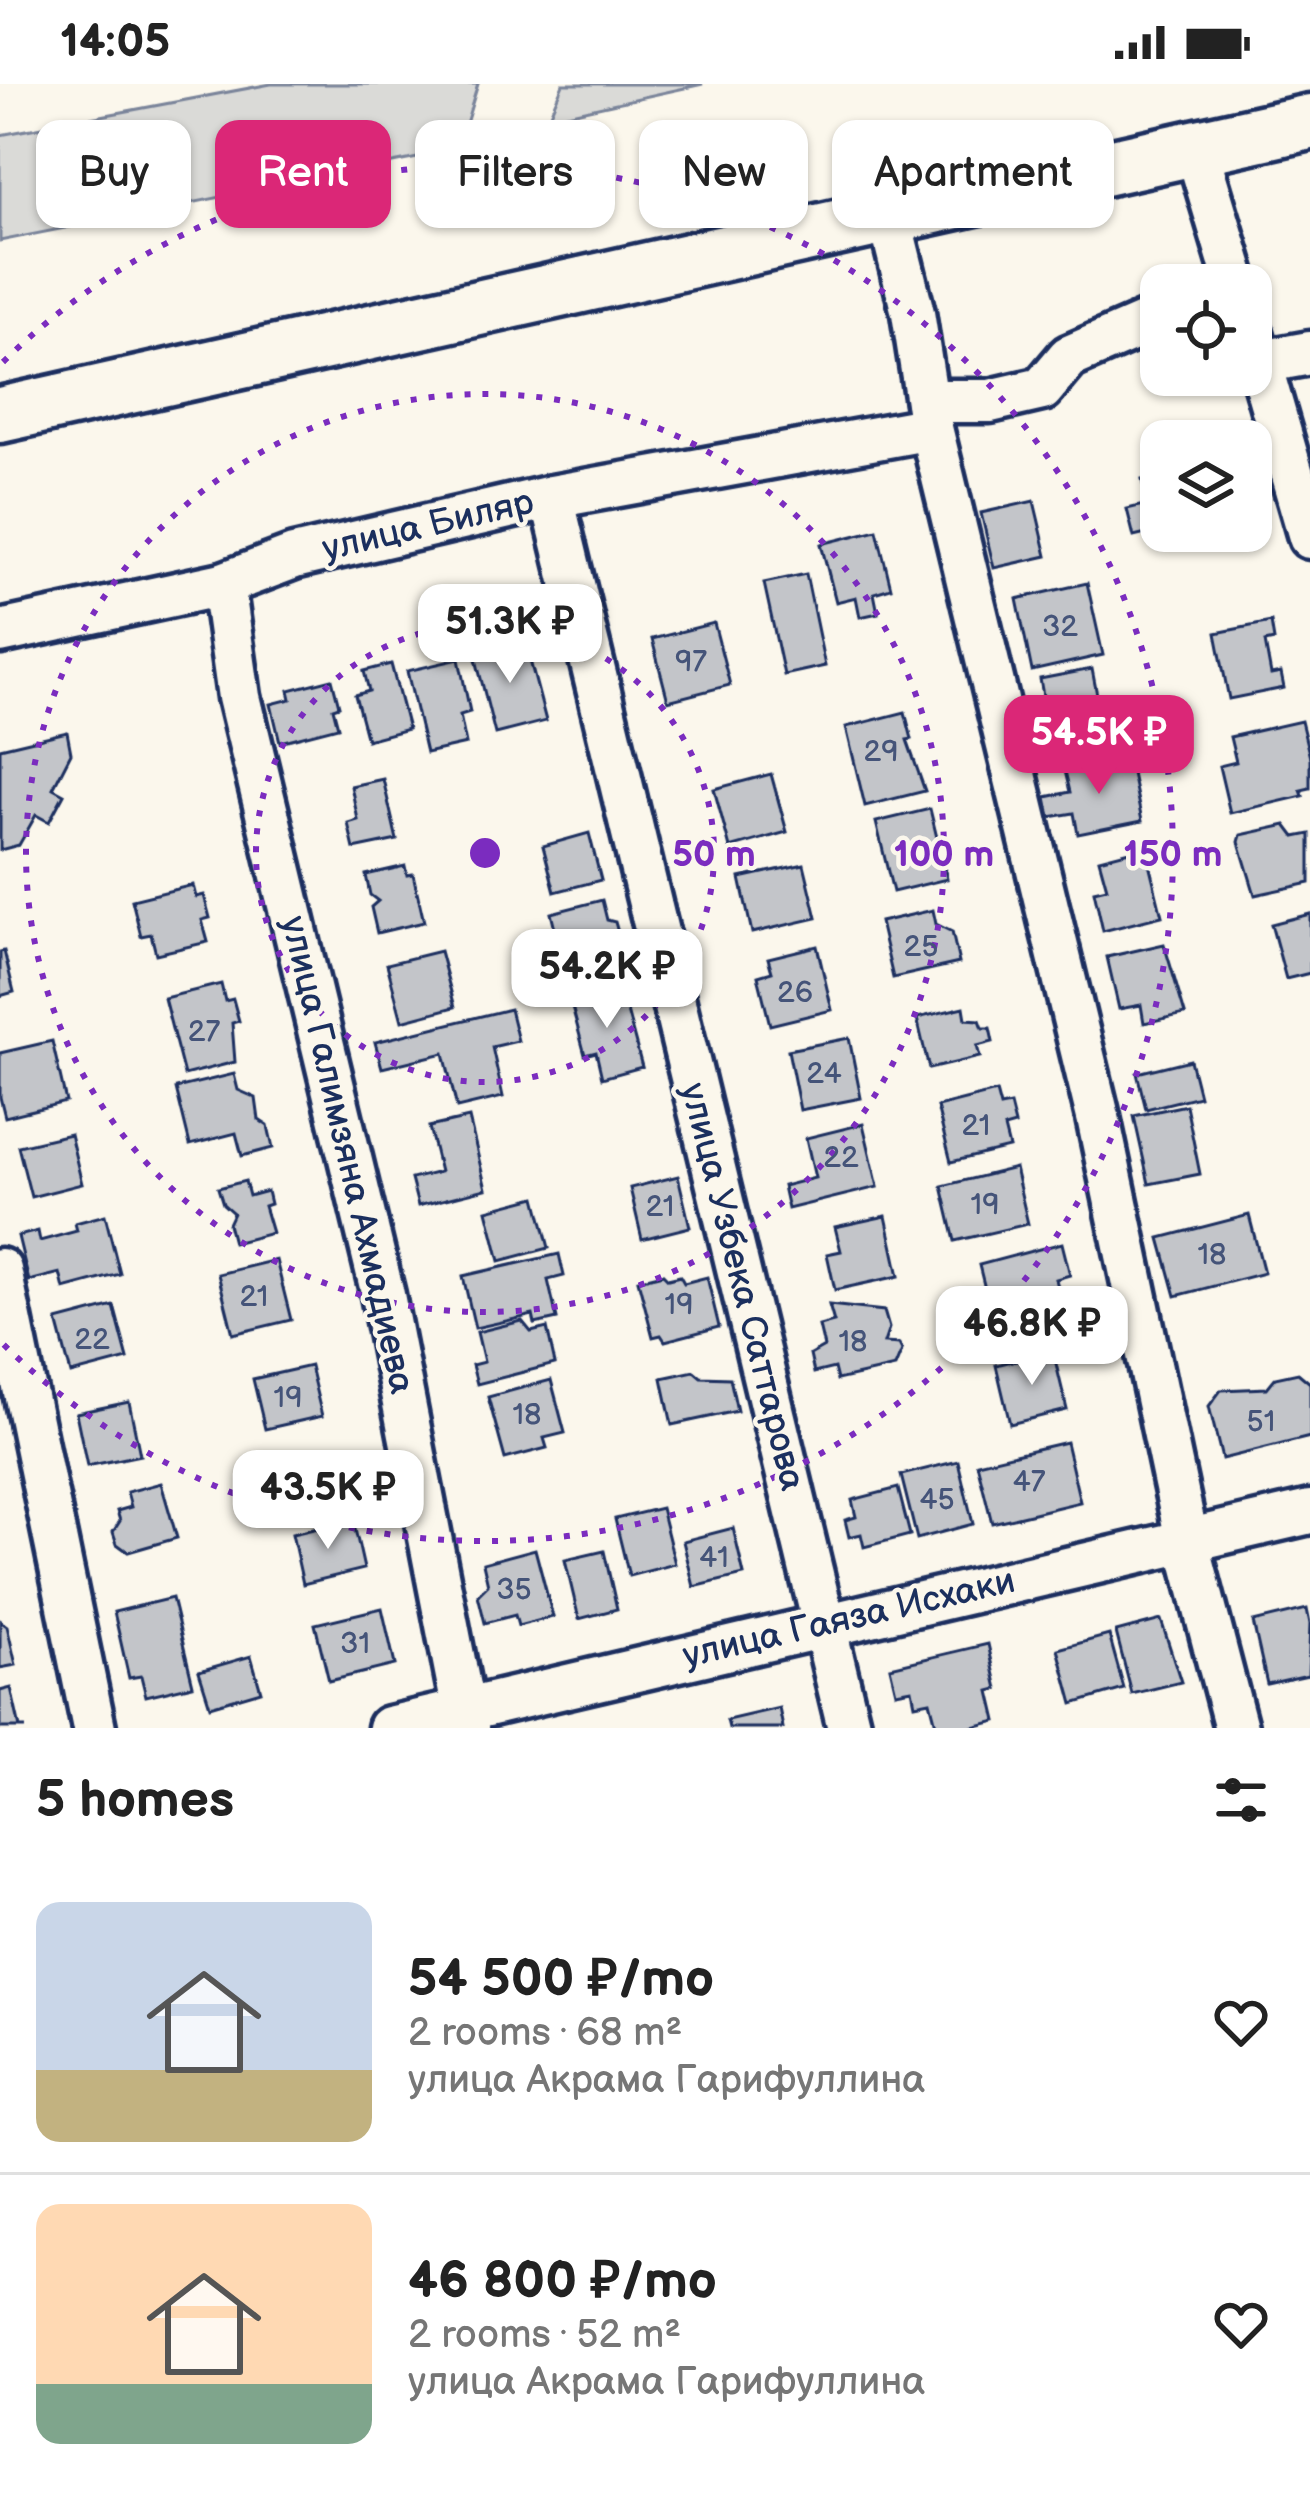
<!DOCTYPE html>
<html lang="en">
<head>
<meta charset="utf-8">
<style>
	body { margin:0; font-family:"Balsamiq Sans",sans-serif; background:#f2f2f2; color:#222; height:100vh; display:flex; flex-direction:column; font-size:45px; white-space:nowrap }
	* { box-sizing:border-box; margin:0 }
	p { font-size:39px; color:#767676 }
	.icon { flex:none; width:66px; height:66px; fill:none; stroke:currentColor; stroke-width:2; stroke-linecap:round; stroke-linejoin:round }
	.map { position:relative; height:1644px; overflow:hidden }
	.panel { display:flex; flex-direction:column; background:#fff; flex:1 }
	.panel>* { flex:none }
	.top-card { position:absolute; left:36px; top:36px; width:1239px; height:108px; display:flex; gap:24px }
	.controls { position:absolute; left:1140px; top:180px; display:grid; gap:24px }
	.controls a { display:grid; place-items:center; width:132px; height:132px; border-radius:24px; background:#fff; box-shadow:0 3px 9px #0004; font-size:60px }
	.price { position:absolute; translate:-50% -102px; padding:0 27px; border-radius:24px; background:#fff; color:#222; font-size:39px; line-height:78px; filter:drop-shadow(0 3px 6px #0008) }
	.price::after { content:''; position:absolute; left:50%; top:72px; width:36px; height:27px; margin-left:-18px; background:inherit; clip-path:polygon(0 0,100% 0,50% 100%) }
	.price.current { background:#db2777; color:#fff }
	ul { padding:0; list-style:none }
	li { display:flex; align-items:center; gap:36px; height:300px; padding:0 36px }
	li+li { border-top:3px solid #e0e0e0 }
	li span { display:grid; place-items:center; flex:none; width:336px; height:240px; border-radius:24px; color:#555 }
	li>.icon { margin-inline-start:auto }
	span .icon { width:144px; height:144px; fill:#fffc; stroke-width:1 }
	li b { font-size:51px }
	h2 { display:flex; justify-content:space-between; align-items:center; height:144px; padding:0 36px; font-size:51px }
	.pill { padding:0 42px; border-radius:24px; background:#fff; box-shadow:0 3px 9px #0004; font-size:42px; line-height:108px }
	.pill.current { background:#db2777; color:#fff }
	.status { display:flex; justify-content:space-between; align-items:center; height:84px; padding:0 60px; background:#fff; direction:ltr }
	.status svg { height:33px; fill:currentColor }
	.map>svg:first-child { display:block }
	.green { fill:#dadad7; stroke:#7a849a; stroke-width:3 }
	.building { fill:#c3c5c9; stroke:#1b2f5e; stroke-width:3 }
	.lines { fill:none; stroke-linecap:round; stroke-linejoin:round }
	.minor-casing { stroke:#1b2f5e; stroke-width:51 }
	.major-casing { stroke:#1b2f5e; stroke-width:63 }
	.minor { stroke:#fbf7ec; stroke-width:42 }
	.major { stroke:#fbf7ec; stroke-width:54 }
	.ring { fill:none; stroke:#7b2cbf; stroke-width:6; stroke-dasharray:6 12 }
	.labels { text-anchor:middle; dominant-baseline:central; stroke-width:9; stroke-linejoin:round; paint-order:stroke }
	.number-label { font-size:30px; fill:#455479 }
	.street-label { font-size:36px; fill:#1b2f5e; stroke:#fbf7ec }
	.centre { fill:#7b2cbf; stroke:#fbf7ec; stroke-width:6 }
	.ring-label { font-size:36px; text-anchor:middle; font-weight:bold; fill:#7b2cbf; stroke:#fbf7ec; stroke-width:9; stroke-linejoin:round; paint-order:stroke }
</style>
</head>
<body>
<div class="status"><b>14:05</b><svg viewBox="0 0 49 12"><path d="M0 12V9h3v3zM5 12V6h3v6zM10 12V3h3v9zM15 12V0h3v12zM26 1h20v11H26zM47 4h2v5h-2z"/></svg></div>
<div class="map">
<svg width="1310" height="1644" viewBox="0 0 1310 1644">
	<rect width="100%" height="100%" fill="#fbf7ec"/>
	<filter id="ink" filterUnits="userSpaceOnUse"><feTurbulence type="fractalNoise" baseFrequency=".00833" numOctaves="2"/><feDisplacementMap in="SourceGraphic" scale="24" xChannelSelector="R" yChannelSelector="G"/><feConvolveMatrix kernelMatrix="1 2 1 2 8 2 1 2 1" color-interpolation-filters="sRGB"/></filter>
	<g filter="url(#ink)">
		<g class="green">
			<path d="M271 0H478L458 66 0 157V51Z"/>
			<path d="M563 0H703L548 34Z"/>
		</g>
		<g class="building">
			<path d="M1161 392V447H1196L1152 457 1150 449 1134 453 1127 425 1148 420 1142 396Z"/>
			<path d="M1034 417 1047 472 994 484 981 429Z"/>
			<path d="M877 446 891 504 874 509 878 529 860 533 856 513 836 518 821 460Z"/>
			<path d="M806 490 825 582 784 591 764 499Z"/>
			<path d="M1087 499 1103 571 1032 587 1017 515Z"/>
			<path d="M1271 538 1274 556 1265 558 1271 591 1281 589 1284 604 1229 615 1216 549Z"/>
			<path d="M714 539 730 601 668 617 652 555Z"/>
			<path d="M524 554 546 637 495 650 474 567Z"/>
			<path d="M459 575 470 628 460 631 466 660 426 669 407 587Z"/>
			<path d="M391 580 408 645 367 656 355 611 369 607 364 587Z"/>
			<path d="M1092 585 1107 663 1054 673 1040 595Z"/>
			<path d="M332 595 339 622 333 624 338 643 280 658 271 620 291 615 289 606Z"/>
			<path d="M905 628 912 655 907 656 925 707 865 722 846 643Z"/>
			<path d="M1301 637 1310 674V704L1301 706 1303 712 1230 729 1219 682 1236 678 1230 653Z"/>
			<path d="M67 648 71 669 53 704 64 710 49 738 36 731 19 761 0 766V664Z"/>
			<path d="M1129 675 1142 737 1078 750 1074 729 1050 733 1046 713 1070 708 1065 687Z"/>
			<path d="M771 690 787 748 730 764 714 705Z"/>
			<path d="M383 695 397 756 354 765 348 739 358 736 351 702Z"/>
			<path d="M930 725 947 795 893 808 876 738Z"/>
			<path d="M1286 741 1295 753 1310 750V799L1255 811 1239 758 1241 751Z"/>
			<path d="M589 749 601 796 555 808 543 762Z"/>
			<path d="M1145 763 1162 832 1103 847 1094 807 1107 804 1099 775Z"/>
			<path d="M804 780 817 834 752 849 740 794Z"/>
			<path d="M405 782 407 791 413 790 424 838 377 849 371 823 378 817 370 811 366 791Z"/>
			<path d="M193 801 196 813 204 811 210 834 202 836 208 858 156 870 151 850 141 852 132 816Z"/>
			<path d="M602 816 607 836 615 838 619 852 612 859 620 890 569 903 551 829Z"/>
			<path d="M933 826 936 840 952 848 959 879 893 894 880 838Z"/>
			<path d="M1310 830V889L1286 895 1271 840Z"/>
			<path d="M1164 860 1185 930 1144 939 1141 921 1119 925 1107 873Z"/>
			<path d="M817 862 832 926 770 941 758 892 772 888 768 874Z"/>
			<path d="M4 867 14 908 0 912V868Z"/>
			<path d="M440 867 455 923 402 937 387 880Z"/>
			<path d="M221 900 225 917 233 915 239 937 232 939 235 978 184 991 164 914Z"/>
			<path d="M620 901 642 983 602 994 596 968 585 971 570 915Z"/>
			<path d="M964 923 966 935 980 936 983 944H990L993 958 977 962 980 973 929 985 917 934Z"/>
			<path d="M510 925 518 957 492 963 503 1013 457 1024 444 969 382 984 375 958Z"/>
			<path d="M849 954 861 1014 800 1026 788 966Z"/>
			<path d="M52 957 66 1018 5 1033 0 1013V969Z"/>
			<path d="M1190 976 1199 1012 1146 1025 1137 989Z"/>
			<path d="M234 990 238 1006 256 1014 259 1036 268 1042 273 1064 242 1072 236 1049 190 1061 176 1004Z"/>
			<path d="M996 1008 1000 1023 1010 1021 1015 1041 1004 1044 1009 1064 951 1078 937 1023Z"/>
			<path d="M1186 1021 1200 1090 1149 1100 1134 1032Z"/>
			<path d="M469 1034 486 1105 418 1122 411 1095 440 1088 429 1043Z"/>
			<path d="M863 1040 878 1103 788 1125 783 1102 815 1094 806 1054Z"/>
			<path d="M70 1050 82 1100 31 1113 18 1062Z"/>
			<path d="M1015 1084 1028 1140 955 1157 942 1102Z"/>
			<path d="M678 1092 690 1143 642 1155 630 1104Z"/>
			<path d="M245 1097 249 1112 267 1107 270 1120 264 1122 272 1149 233 1159 228 1140 233 1129 223 1120 218 1104Z"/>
			<path d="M536 1113 549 1164 500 1177 487 1126Z"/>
			<path d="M105 1131 120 1190 64 1205 60 1189 29 1197 18 1152 38 1147 40 1157 77 1147 75 1139Z"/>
			<path d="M1249 1131 1264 1189 1176 1212 1160 1154Z"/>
			<path d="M886 1132 899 1192 835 1206 827 1170 841 1167 835 1143Z"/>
			<path d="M1062 1159 1070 1191 1056 1195 1068 1244 999 1261 979 1181Z"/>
			<path d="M559 1170 564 1192 548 1196 557 1235 535 1240 533 1231 475 1244 463 1192Z"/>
			<path d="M276 1176 291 1236 233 1250 218 1190Z"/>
			<path d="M663 1190 668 1195 680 1192 684 1199 707 1193 719 1243 665 1257 661 1251 653 1253 638 1196Z"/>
			<path d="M829 1221 884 1227 889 1244 884 1259 899 1260 902 1266 895 1283 837 1296 834 1284 814 1289 810 1271 824 1263 819 1242 834 1238Z"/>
			<path d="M114 1222 128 1275 71 1290 57 1237Z"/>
			<path d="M522 1237 531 1248 547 1244 555 1280 477 1300 472 1281 484 1278 477 1248Z"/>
			<path d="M1053 1267 1067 1326 1010 1340 996 1281Z"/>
			<path d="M310 1282 322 1332 265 1345 253 1295Z"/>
			<path d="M694 1287 701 1293 730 1294 737 1327 672 1341 662 1294Z"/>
			<path d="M1298 1289 1310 1299V1353L1222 1375 1209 1322 1221 1306 1267 1304 1275 1294Z"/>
			<path d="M551 1296 565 1349 544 1354 547 1364 505 1375 488 1313Z"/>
			<path d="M129 1318 140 1371 87 1382 76 1329Z"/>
			<path d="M1066 1358 1080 1418 992 1439 977 1379Z"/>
			<path d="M958 1377 973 1440 917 1455 901 1391Z"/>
			<path d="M315 1380 323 1419 276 1430 267 1391Z"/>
			<path d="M161 1399 177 1454 128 1468 117 1460 113 1448 120 1437 117 1427 131 1423 127 1408Z"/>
			<path d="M898 1404 910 1451 864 1463 861 1450 849 1453 845 1436 856 1433 852 1416Z"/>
			<path d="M661 1424 675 1480 629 1492 615 1435Z"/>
			<path d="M353 1436 364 1485 303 1500 292 1450Z"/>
			<path d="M733 1444 744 1491 694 1503 683 1457Z"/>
			<path d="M535 1465 553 1533 518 1542 515 1531 485 1539 478 1511 488 1501 483 1479Z"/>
			<path d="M604 1467 617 1525 579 1535 565 1476Z"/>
			<path d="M172 1514 193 1601 146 1612 141 1592 129 1594 114 1528Z"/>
			<path d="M382 1524 395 1581 329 1597 315 1540Z"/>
			<path d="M1307 1525 1310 1540 1308 1591 1267 1600 1253 1538Z"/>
			<path d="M1161 1536 1181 1598 1132 1610 1116 1548Z"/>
			<path d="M0 1537 7 1542 16 1581 0 1584Z"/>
			<path d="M1109 1551 1124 1605 1073 1620 1058 1565Z"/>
			<path d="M988 1560 998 1605 990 1607 997 1637 969 1644H937L930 1617 915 1620 912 1605 896 1608 890 1583Z"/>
			<path d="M251 1572 261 1607 210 1622 199 1587Z"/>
			<path d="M11 1604 20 1644H26H0V1607Z"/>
			<path d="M779 1624 783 1644H729L727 1636Z"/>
		</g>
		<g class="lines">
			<g class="minor-casing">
				<g id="minor">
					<path d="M1196 64 1237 201"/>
					<path d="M889 132 913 229 931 344 1098 1033 1187 1456 1236 1644"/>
					<path d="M1251 249 1310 453"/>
					<path d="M1251 274 1260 278 1310 269"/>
					<path d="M927 317H990L1042 305 1069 273 1161 233"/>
					<path d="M552 413 849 1644"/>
					<path d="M223 500 239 613 383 1211 467 1644"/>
					<path d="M0 548 223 500 294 473 552 413 931 344"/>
					<path d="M0 1186 94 1644"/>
					<path d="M389 1644 1310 1428"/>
				</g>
			</g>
			<g class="major-casing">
				<path id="major" d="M0 331 1310 38"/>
			</g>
			<use href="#minor" class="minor"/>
			<use href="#major" class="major"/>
		</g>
	</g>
	<g class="ring">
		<circle cx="485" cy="769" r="229"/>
		<circle cx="485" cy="769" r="459"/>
		<path d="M3 278A688 688 0 1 1 3 1260"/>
	</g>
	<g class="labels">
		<g class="number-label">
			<text x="1060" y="543">32</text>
			<text x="691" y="578">97</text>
			<text x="881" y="668">29</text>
			<text x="921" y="863">25</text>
			<text x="795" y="909">26</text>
			<text x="204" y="948">27</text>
			<text x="824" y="990">24</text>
			<text x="976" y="1042">21</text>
			<text x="841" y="1074">22</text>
			<text x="985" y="1121">19</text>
			<text x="660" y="1123">21</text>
			<text x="1212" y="1171">18</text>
			<text x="254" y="1213">21</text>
			<text x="679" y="1221">19</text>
			<text x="92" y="1256">22</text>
			<text x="853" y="1258">18</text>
			<text x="288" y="1314">19</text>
			<text x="527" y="1331">18</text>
			<text x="1261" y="1338">51</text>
			<text x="1029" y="1398">47</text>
			<text x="937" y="1416">45</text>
			<text x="714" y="1474">41</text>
			<text x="514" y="1506">35</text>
			<text x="355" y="1560">31</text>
		</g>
		<g class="street-label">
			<text transform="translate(428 442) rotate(-13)">улица Биляр</text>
			<text transform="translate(347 1071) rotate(77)">улица Галимзяна Ахмадиева</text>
			<text transform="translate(742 1203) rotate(76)">улица Узбека Саттарова</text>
			<text transform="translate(849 1535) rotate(-13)">улица Гаяза Исхаки</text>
		</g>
	</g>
	<circle cx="485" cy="769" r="18" class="centre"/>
	<g class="ring-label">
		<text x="714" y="782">50 m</text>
		<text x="944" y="782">100 m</text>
		<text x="1173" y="782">150 m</text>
	</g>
</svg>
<div class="controls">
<a><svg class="icon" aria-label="locate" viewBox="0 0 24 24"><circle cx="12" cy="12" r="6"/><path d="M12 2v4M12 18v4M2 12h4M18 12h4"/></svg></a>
<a><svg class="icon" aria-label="layers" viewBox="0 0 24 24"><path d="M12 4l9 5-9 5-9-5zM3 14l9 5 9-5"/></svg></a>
</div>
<b class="price" style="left:510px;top:602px">51.3K ₽</b>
<b class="price current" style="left:1099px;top:713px">54.5K ₽</b>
<b class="price" style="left:607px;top:947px">54.2K ₽</b>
<b class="price" style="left:1032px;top:1304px">46.8K ₽</b>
<b class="price" style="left:328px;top:1468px">43.5K ₽</b>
<div class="top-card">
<a class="pill">Buy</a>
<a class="pill current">Rent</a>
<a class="pill">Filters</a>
<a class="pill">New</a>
<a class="pill">Apartment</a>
</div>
</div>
<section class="panel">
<h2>5 homes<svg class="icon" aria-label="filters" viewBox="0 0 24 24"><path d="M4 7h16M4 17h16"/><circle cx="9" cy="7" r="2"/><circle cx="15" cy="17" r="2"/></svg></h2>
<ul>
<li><span style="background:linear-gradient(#c9d6e8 70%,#c2b280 0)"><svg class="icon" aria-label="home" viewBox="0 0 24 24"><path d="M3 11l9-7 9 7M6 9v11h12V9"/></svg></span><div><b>54 500 ₽/mo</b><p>2 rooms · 68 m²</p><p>улица Акрама Гарифуллина</p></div><svg class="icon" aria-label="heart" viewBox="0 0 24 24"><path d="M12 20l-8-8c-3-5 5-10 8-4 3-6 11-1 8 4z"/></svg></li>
<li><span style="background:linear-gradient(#ffd9b3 75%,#7fa58c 0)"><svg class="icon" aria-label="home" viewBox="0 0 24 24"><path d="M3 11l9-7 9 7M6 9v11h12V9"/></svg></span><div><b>46 800 ₽/mo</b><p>2 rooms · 52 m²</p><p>улица Акрама Гарифуллина</p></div><svg class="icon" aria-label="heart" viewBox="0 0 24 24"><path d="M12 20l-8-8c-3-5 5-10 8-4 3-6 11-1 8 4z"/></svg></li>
</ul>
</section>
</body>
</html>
